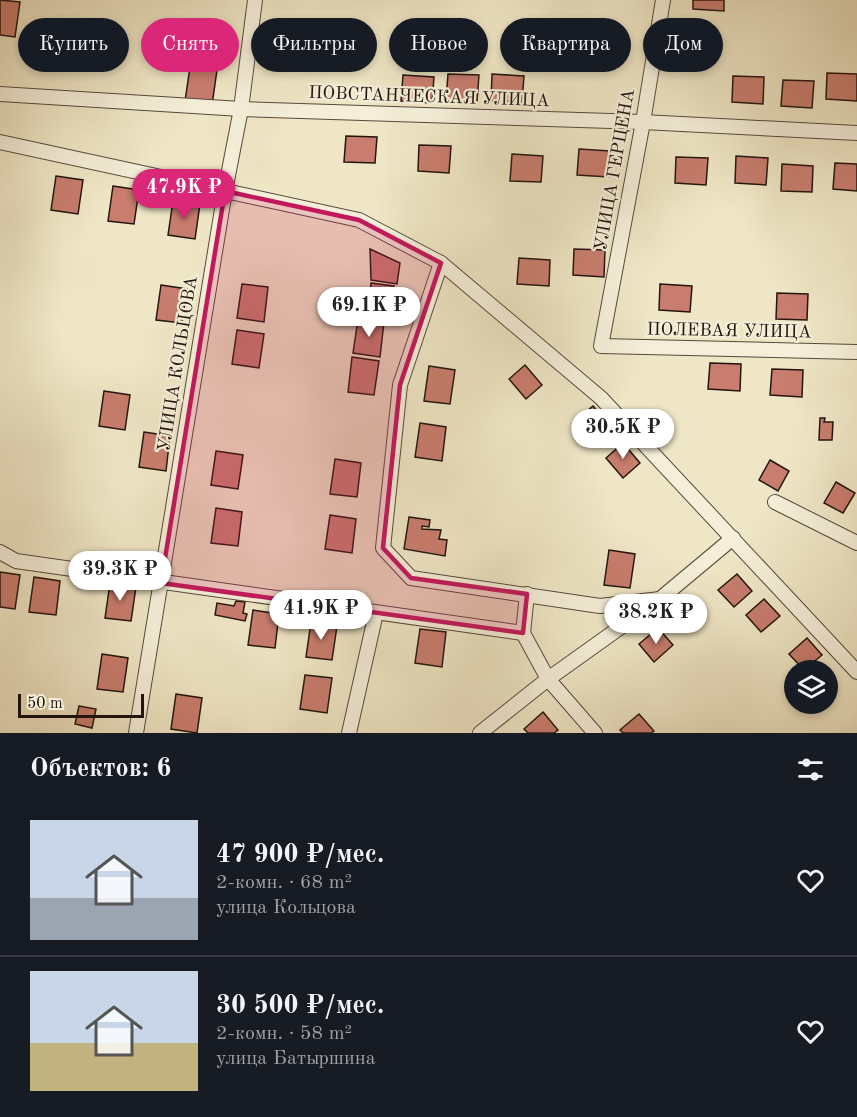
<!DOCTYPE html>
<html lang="ru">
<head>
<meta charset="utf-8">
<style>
	body { margin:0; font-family:"Old Standard TT",serif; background:#242831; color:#f1f3f6; height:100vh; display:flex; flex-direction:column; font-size:22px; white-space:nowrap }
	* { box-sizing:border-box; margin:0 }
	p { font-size:20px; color:#9ea1a6 }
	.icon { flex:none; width:33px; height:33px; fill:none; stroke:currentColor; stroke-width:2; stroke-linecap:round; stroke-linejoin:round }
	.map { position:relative; height:733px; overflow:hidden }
	.drawer { display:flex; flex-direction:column; background:#171b24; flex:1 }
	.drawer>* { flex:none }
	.top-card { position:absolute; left:18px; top:18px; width:822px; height:54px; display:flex; gap:12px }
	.tools { position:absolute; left:784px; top:660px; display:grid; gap:12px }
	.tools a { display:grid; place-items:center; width:54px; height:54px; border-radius:50%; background:#171b24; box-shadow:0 3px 9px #0003; font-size:30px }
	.scale { position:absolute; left:18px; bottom:15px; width:126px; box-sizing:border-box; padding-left:6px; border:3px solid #24150f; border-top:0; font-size:16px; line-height:21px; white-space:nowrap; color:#24150f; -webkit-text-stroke:4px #f5efd9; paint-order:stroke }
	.price { position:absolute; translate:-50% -51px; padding:0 14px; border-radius:21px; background:#fff; color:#222; font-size:20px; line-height:39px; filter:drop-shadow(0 2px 3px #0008) }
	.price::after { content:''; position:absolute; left:50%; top:36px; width:18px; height:14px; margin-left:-9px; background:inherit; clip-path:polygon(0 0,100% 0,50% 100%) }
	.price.current { background:#db2777; color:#fff }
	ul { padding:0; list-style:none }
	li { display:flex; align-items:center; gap:18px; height:150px; padding:0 30px }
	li+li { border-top:2px solid #363941 }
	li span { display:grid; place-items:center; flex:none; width:168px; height:120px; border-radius:0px; color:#555 }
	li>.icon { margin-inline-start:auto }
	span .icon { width:72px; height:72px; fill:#fffc; stroke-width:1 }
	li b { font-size:26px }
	h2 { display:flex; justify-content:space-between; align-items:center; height:72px; padding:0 30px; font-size:26px }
	.tag { padding:0 21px; border-radius:27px; background:#171b24; box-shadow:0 3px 9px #0003; font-size:21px; line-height:54px }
	.tag.current { background:#db2777; color:#fff }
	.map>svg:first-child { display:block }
	.building { fill:#c87d6e; stroke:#24150f; stroke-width:1.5 }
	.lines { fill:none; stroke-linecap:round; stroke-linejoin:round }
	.street-casing { stroke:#57493c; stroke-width:16 }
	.street { stroke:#f5efd9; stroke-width:14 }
	.marked { fill:#c2185b; fill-opacity:0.2; stroke:#c2185b; stroke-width:4.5; stroke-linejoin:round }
	.labels { text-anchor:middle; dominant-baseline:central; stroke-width:4.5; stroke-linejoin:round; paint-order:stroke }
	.street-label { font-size:18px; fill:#24150f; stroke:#f5efd9 }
</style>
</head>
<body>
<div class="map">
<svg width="857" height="733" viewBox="0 0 857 733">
	<rect width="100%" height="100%" fill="#efe6c5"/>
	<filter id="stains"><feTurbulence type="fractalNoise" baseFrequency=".00333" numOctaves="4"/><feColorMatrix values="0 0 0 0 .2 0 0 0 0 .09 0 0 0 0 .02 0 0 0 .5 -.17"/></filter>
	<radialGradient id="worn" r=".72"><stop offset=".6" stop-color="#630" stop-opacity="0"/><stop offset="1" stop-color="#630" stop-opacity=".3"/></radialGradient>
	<g class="building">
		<path d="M0 0 20 2 15 37 0 35Z"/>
		<path d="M693 0H724V11L693 9Z"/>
		<path d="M190 67 217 70 212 105 185 101Z"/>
		<path d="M827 73 857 74V101L826 99Z"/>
		<path d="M448 74 479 75 477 101 446 100Z"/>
		<path d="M492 74 524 76 522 102 491 101Z"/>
		<path d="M403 75 434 77 432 103 401 101Z"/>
		<path d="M733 76 764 77 763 104 732 102Z"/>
		<path d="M783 80 814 81 812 108 781 106Z"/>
		<path d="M346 136 377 137 375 163 344 162Z"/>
		<path d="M419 145 451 146 449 173 418 171Z"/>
		<path d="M579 149 610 151 609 177 577 175Z"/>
		<path d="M512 154 543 156 541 182 510 181Z"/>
		<path d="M736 156 768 158 766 185 735 183Z"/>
		<path d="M676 157 708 158 706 185 675 183Z"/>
		<path d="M835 163 857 164V191L833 189Z"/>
		<path d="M782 164 813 166 812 192 781 191Z"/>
		<path d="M56 176 83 180 78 214 51 210Z"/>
		<path d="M113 186 139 190 134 224 108 221Z"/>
		<path d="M173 201 200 204 195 239 168 235Z"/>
		<path d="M370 249 400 263 397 284 371 280Z"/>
		<path d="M574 249 605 250 604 277 573 275Z"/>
		<path d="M519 258 550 260 549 286 517 284Z"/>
		<path d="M371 283 394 286 391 304 369 300Z"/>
		<path d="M242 284 268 287 264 322 237 318Z"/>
		<path d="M660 284 692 286 690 312 659 310Z"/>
		<path d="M161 285 187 289 182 323 156 320Z"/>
		<path d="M777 293 808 294 807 320 776 319Z"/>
		<path d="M358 319 384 322 380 357 353 353Z"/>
		<path d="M237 330 264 334 259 368 232 364Z"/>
		<path d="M352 357 379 361 374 395 348 392Z"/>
		<path d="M710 363 741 364 740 391 708 389Z"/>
		<path d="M525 365 542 385 526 399 509 379Z"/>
		<path d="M429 366 455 370 450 404 424 401Z"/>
		<path d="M772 369 803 370 802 397 770 395Z"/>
		<path d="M104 391 130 395 125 430 99 426Z"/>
		<path d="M593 406 610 426 593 440 576 420Z"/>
		<path d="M820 418H825L824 422H833L832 440H819Z"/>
		<path d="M420 423 446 427 442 461 415 457Z"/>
		<path d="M144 432 170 436 166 471 139 467Z"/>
		<path d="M623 443 640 463 623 478 606 458Z"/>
		<path d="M216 451 243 455 238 489 211 485Z"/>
		<path d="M335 459 361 463 357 497 330 494Z"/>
		<path d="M770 460 789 471 778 491 759 480Z"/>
		<path d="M836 482 855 493 843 513 824 503Z"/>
		<path d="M216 508 242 512 238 546 211 543Z"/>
		<path d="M330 515 356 519 352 553 325 549Z"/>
		<path d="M409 517 430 520 429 527 422 526V529L441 530 439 539 447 540 445 556 404 549Z"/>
		<path d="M609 550 635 554 630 588 604 585Z"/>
		<path d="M0 572 20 575 15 609 0 607Z"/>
		<path d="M737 574 752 591 734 607 718 590Z"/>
		<path d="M34 577 60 581 56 615 29 612Z"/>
		<path d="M110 583 136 587 131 621 105 618Z"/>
		<path d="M764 599 780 616 761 632 746 615Z"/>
		<path d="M236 601 245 602 243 613 247 614 245 621 215 615 217 603 234 606Z"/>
		<path d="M253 610 279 614 275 648 248 645Z"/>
		<path d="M311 622 337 626 332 660 306 657Z"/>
		<path d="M658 628 673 645 654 662 639 644Z"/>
		<path d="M420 629 446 632 442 667 415 663Z"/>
		<path d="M807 638 822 655 804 670 789 654Z"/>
		<path d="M102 654 128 658 123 692 97 689Z"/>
		<path d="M305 675 332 678 327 713 300 709Z"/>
		<path d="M176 694 202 698 197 733 171 729Z"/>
		<path d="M79 706 96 709 92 728 75 724Z"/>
		<path d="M543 712 558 730 554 733H528L524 729Z"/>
		<path d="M639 714 654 731 651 733H623L620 730Z"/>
	</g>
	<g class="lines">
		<g class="street-casing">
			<g id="street">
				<path d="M663 0 643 122 601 346 857 352"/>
				<path d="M0 94 241 109 643 122 857 133"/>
				<path d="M0 142 359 220 441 263 601 398 857 672"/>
				<path d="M441 263 400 385 383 548 411 578 600 606 660 599"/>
				<path d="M775 502 857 543"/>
				<path d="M0 552 16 561 523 633"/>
				<path d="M527 594 523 633 548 679 595 733"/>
				<path d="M136 733 225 191 241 109 255 0"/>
				<path d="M349 733 376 613"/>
				<path d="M480 733 548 679 660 599 733 538"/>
			</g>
		</g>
		<use href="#street" class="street"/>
	</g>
	<path class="marked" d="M225 191 359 220 441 263 400 385 383 548 411 578 527 594 523 633 161 583Z"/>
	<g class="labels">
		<g class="street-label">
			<text transform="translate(429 97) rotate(2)">ПОВСТАНЧЕСКАЯ УЛИЦА</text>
			<text transform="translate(615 170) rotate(-80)">УЛИЦА ГЕРЦЕНА</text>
			<text transform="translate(729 331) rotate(1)">ПОЛЕВАЯ УЛИЦА</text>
			<text transform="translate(178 364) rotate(-81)">УЛИЦА КОЛЬЦОВА</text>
		</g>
	</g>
	<rect width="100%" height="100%" filter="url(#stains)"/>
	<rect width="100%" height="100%" fill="url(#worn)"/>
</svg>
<div class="tools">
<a><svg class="icon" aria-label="layers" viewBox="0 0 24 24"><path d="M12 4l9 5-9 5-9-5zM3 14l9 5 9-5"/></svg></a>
</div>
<div class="scale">50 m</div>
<b class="price current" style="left:184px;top:220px">47.9K ₽</b>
<b class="price" style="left:369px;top:338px">69.1K ₽</b>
<b class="price" style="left:623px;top:460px">30.5K ₽</b>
<b class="price" style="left:120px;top:602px">39.3K ₽</b>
<b class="price" style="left:321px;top:641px">41.9K ₽</b>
<b class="price" style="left:656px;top:645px">38.2K ₽</b>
<div class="top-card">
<a class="tag">Купить</a>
<a class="tag current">Снять</a>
<a class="tag">Фильтры</a>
<a class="tag">Новое</a>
<a class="tag">Квартира</a>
<a class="tag">Дом</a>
</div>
</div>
<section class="drawer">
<h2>Объектов: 6<svg class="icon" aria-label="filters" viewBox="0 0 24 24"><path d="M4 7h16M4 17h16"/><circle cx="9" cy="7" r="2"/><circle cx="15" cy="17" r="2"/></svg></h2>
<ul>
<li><span style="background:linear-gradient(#c9d6e8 65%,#9aa5b1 0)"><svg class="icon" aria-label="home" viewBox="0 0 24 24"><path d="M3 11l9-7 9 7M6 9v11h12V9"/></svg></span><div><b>47 900 ₽/мес.</b><p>2-комн. · 68 m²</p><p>улица Кольцова</p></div><svg class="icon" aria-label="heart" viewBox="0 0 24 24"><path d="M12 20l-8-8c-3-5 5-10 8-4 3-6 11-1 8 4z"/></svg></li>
<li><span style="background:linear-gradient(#c9d6e8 60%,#c2b280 0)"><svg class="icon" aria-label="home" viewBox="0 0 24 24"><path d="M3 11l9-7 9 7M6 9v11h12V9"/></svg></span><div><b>30 500 ₽/мес.</b><p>2-комн. · 58 m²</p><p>улица Батыршина</p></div><svg class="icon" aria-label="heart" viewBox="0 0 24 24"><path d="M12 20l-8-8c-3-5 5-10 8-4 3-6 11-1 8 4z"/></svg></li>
</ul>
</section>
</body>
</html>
